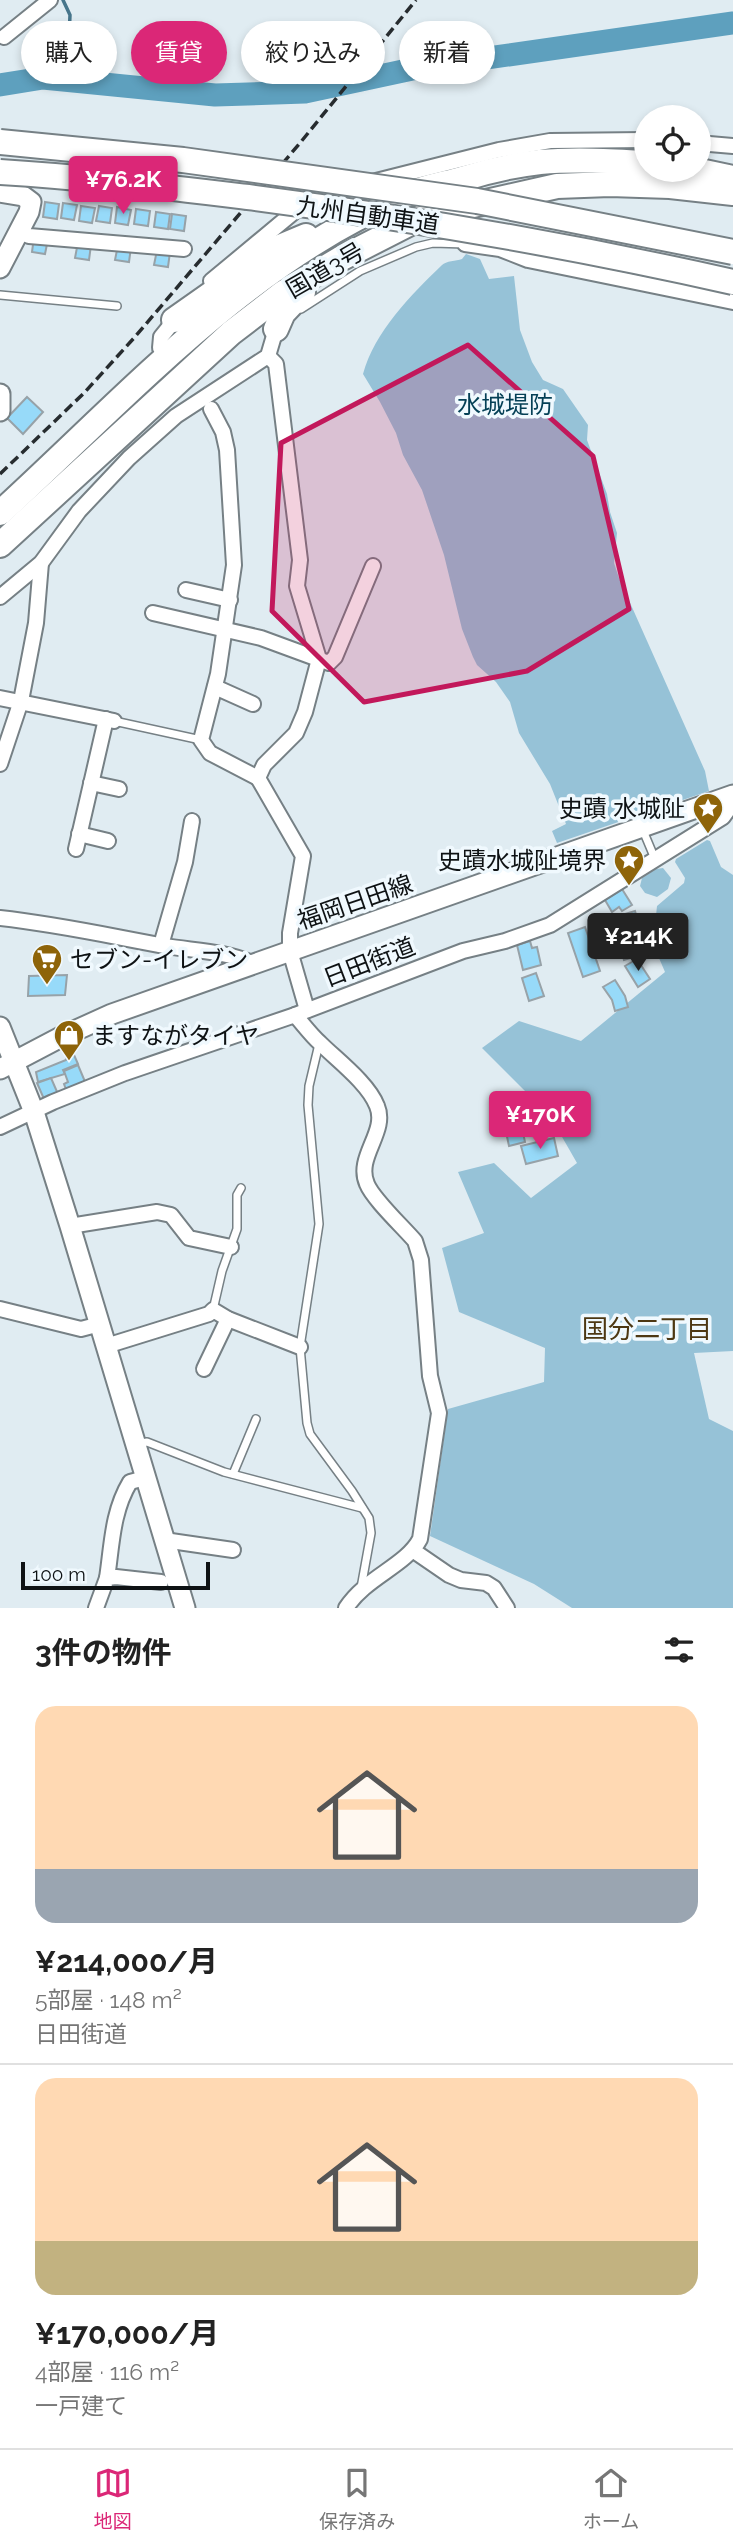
<!DOCTYPE html>
<html lang="ja">
<head>
<meta charset="utf-8">
<style>
	body { margin:0; font-family:Raleway,"Noto Sans JP",sans-serif; background:#f6f6f6; color:#222; height:100vh; display:flex; flex-direction:column; font-size:26px; white-space:nowrap }
	* { box-sizing:border-box; margin:0 }
	p { font-size:23px; color:#767676 }
	.icon { flex:none; width:38px; height:38px; fill:none; stroke:currentColor; stroke-width:2; stroke-linecap:round; stroke-linejoin:round }
	.map { position:relative; height:1608px; overflow:hidden }
	.drawer { display:flex; flex-direction:column; background:#fff; flex:1 }
	.drawer>* { flex:none }
	.top-card { position:absolute; left:21px; top:21px; width:691px; height:63px; display:flex; gap:14px }
	.fabs { position:absolute; left:634px; top:105px; display:grid; gap:14px }
	.fabs a { display:grid; place-items:center; width:77px; height:77px; border-radius:50%; background:#fff; box-shadow:0 4px 10px #0003; font-size:35px }
	.scale { position:absolute; left:21px; bottom:18px; width:189px; box-sizing:border-box; padding-left:7px; border:4px solid #0e1214; border-top:0; font-size:19px; line-height:24px; white-space:nowrap; color:#0e1214; -webkit-text-stroke:5px #f0f9fe; paint-order:stroke }
	.price { position:absolute; translate:-50% -60px; padding:0 16px; border-radius:7px; background:#db2777; color:#fff; font-size:23px; line-height:46px; filter:drop-shadow(0 2px 4px #0008) }
	.price::after { content:''; position:absolute; left:50%; top:42px; width:21px; height:16px; margin-left:-10px; background:inherit; clip-path:polygon(0 0,100% 0,50% 100%) }
	.price.selected { background:#222; color:#fff }
	ul { padding:0; list-style:none }
	li { display:grid; align-content:center; gap:14px; height:371px; padding:0 35px }
	li+li { border-top:2px solid #e0e0e0 }
	li span { display:grid; place-items:center; height:217px; border-radius:21px; color:#555 }
	li>.icon { margin-inline-start:auto }
	span .icon { width:126px; height:126px; fill:#fffc; stroke-width:1 }
	li b { font-size:30px }
	h2 { display:flex; justify-content:space-between; align-items:center; height:84px; padding:0 35px; font-size:30px }
	.chip { padding:0 24px; border-radius:32px; background:#fff; box-shadow:0 4px 10px #0003; font-size:24px; line-height:63px }
	.chip.selected { background:#db2777; color:#fff }
	.menu { display:flex; justify-content:space-around; align-items:center; height:98px; border-top:2px solid #e0e0e0; background:#fff; font-size:19px; color:#767676 }
	.menu a { display:grid; justify-items:center; gap:4px }
	.menu .selected { color:#db2777 }
	.map>svg:first-child { display:block }
	.green { fill:#96c2d7 }
	.lines { fill:none; stroke-linecap:round; stroke-linejoin:round }
	.stream { stroke:#46758b; stroke-width:3.5 }
	.river { stroke:#5ea0be; stroke-width:23 }
	.building { fill:#97daf9; stroke:#97a2a8; stroke-width:2 }
	.lane-casing { stroke:#768085; stroke-width:10 }
	.street-casing { stroke:#768085; stroke-width:18 }
	.secondary-casing { stroke:#768085; stroke-width:23 }
	.highway-casing { stroke:#768085; stroke-width:28 }
	.lane { stroke:#fff; stroke-width:7 }
	.street { stroke:#fff; stroke-width:14 }
	.secondary { stroke:#fff; stroke-width:19 }
	.highway { stroke:#fff; stroke-width:24 }
	.rail { stroke:#272c2f; stroke-width:3.5; stroke-dasharray:10 5; stroke-linecap:butt }
	.highway-bridge-casing { stroke:#768085; stroke-width:28; stroke-linecap:butt }
	.highway-bridge { stroke:#fff; stroke-width:24 }
	.marked { fill:#c2185b; fill-opacity:0.2; stroke:#c2185b; stroke-width:5; stroke-linejoin:round }
	.labels { text-anchor:middle; dominant-baseline:central; stroke-width:7; stroke-linejoin:round; paint-order:stroke }
	.street-label { font-size:24px; fill:#0e1214; stroke:#f0f9fe }
	.park-label { font-size:24px; fill:#054056; stroke:#f0f9fe }
	.poi-label { font-size:24px; fill:#0e1214; stroke:#f0f9fe; text-anchor:end }
	.neighbourhood-label { font-size:26px; fill:#4d3813; stroke:#f0f9fe }
</style>
</head>
<body>
<div class="map">
<svg width="733" height="1608" viewBox="0 0 733 1608">
	<rect width="100%" height="100%" fill="#e0ecf2"/>
	<g class="green">
		<path d="M466 254 480 259 489 279 514 276 520 330 532 362 543 380 563 389 588 425 587 440 607 494 610 512 617 533 614 563 619 578 705 771 709 791 557 843 552 831 566 824 550 784 519 733 510 702 496 682 477 665 473 657 462 629 444 555 422 490 403 455 396 433 380 402 363 374C374 332 411 295 442 265 446 261 456 261 462 259Z"/>
		<path d="M707 840 710 841 721 867 733 875V1351L694 1353 709 1419 733 1431V1608H572L534 1584 430 1536 448 1409 544 1382 545 1348 459 1312 442 1248 484 1233 458 1172 494 1163 531 1198 577 1163 550 1116 482 1048 519 1021 581 1041 665 972 653 944 657 906 684 883 685 878 675 862 676 859Z"/>
		<path d="M663 868 671 878 668 889 657 897 645 893 640 886 642 878 656 869Z"/>
	</g>
	<g class="lines">
		<path class="stream" d="M63 0 70 15 67 81"/>
		<path class="river" d="M0 85 43 78 215 95 305 92 417 68 733 23"/>
	</g>
	<g class="building">
		<path d="M45 202 59 204 57 219 43 217Z"/>
		<path d="M63 203 77 205 74 220 61 218Z"/>
		<path d="M81 206 95 208 92 223 79 221Z"/>
		<path d="M99 206 112 208 110 223 96 221Z"/>
		<path d="M117 207 131 210 128 225 115 223Z"/>
		<path d="M136 209 150 211 148 226 134 224Z"/>
		<path d="M156 212 170 214 168 229 154 227Z"/>
		<path d="M172 214 186 216 184 231 170 229Z"/>
		<path d="M34 237 48 239 45 254 32 252Z"/>
		<path d="M78 242 91 245 89 260 75 258Z"/>
		<path d="M118 245 131 247 129 262 115 260Z"/>
		<path d="M157 250 170 252 168 267 154 265Z"/>
		<path d="M27 397 43 412 23 434 7 418Z"/>
		<path d="M622 889 632 905 622 911 619 907 612 912 605 900Z"/>
		<path d="M635 911 645 946 631 950 633 957 624 960 612 918Z"/>
		<path d="M585 927 600 971 583 977 568 933Z"/>
		<path d="M530 941 532 948 537 947 541 965 523 970 517 945Z"/>
		<path d="M637 959 650 979 638 987 625 966Z"/>
		<path d="M536 973 544 996 529 1001 522 978Z"/>
		<path d="M67 975 65 995 28 996 29 976Z"/>
		<path d="M615 980 625 996 628 1007 615 1011 612 1000 603 987Z"/>
		<path d="M70 1046 78 1064 63 1070 65 1074 38 1082 36 1072 66 1060Z"/>
		<path d="M78 1065 86 1084 67 1092 64 1084 68 1082 64 1071Z"/>
		<path d="M51 1078 58 1094 44 1099 37 1083Z"/>
		<path d="M519 1114 525 1142 509 1146 503 1118Z"/>
		<path d="M554 1138 558 1156 526 1164 521 1146Z"/>
	</g>
	<g class="lines">
		<g class="lane-casing">
			<g id="lane">
				<path d="M0 295 117 306"/>
				<path d="M301 309 360 271 416 247 433 243 465 244"/>
				<path d="M114 721 201 740"/>
				<path d="M642 828 655 859"/>
				<path d="M319 1044 309 1086 308 1105 319 1224 300 1347 307 1423 310 1434 352 1491 369 1518 371 1533 361 1588"/>
				<path d="M213 1310 222 1271 237 1229V1195L241 1188"/>
				<path d="M136 1444 147 1442 224 1472 362 1508"/>
				<path d="M233 1474 256 1419"/>
			</g>
		</g>
		<g class="street-casing">
			<g id="street">
				<path d="M4 37 50 0"/>
				<path d="M698 143 733 146"/>
				<path d="M372 182 499 150 550 141 646 140"/>
				<path d="M19 232 29 236 184 249"/>
				<path d="M465 244 500 249 528 260 733 302"/>
				<path d="M211 281 306 202 346 189"/>
				<path d="M160 348 161 337 178 316"/>
				<path d="M268 356 276 364 300 560 297 586 319 659 305 712 296 733 264 765 258 778 303 856 290 933V951L307 1010"/>
				<path d="M211 409 223 432 227 450 234 565 218 674 201 740 210 753 258 778"/>
				<path d="M186 590 230 600"/>
				<path d="M0 597 41 563 79 511 129 458 176 416 268 356 276 329"/>
				<path d="M153 613 261 638 329 663 335 657 373 566"/>
				<path d="M215 687 253 704"/>
				<path d="M0 698 114 721"/>
				<path d="M0 764 21 701 36 623 41 563"/>
				<path d="M91 783 119 789"/>
				<path d="M79 834 108 841"/>
				<path d="M76 849 106 719"/>
				<path d="M0 918C56 924 110 936 165 946 195 951 226 951 254 964"/>
				<path d="M161 945 185 862 192 821"/>
				<path d="M295 1015C303 1024 311 1035 320 1043 337 1060 368 1083 377 1106 388 1132 355 1157 367 1184 373 1199 403 1227 415 1241L421 1260 430 1376 439 1413 420 1539C406 1566 366 1577 346 1608"/>
				<path d="M0 1127 53 1102 125 1073 295 1015 463 951 505 941 550 925 723 817 733 803"/>
				<path d="M70 1226 157 1212 171 1215 189 1238 231 1247"/>
				<path d="M0 1309 81 1329 100 1324"/>
				<path d="M106 1346 209 1314 213 1310 228 1319 300 1347"/>
				<path d="M204 1369 228 1319"/>
				<path d="M164 1540 233 1550"/>
				<path d="M414 1551 449 1575 461 1580 486 1583 494 1588 507 1608"/>
				<path d="M107 1578C112 1545 112 1512 130 1482L145 1478"/>
				<path d="M96 1608 107 1578 116 1577 161 1582"/>
			</g>
		</g>
		<g class="secondary-casing">
			<g id="secondary">
				<path d="M0 192 23 196 31 202 29 212 0 268"/>
				<path d="M0 394V411"/>
				<path d="M0 1027 34 1112 70 1226 185 1608"/>
				<path d="M0 1069 61 1037 112 1014 733 795"/>
			</g>
		</g>
		<g class="highway-casing">
			<g id="highway">
				<path d="M695 170 733 178"/>
				<path d="M174 320 275 249 306 236"/>
				<path d="M276 329 283 313 303 292"/>
				<path d="M0 513C126 398 246 262 406 195 424 187 444 184 462 179 487 171 514 165 540 162 575 159 611 161 646 163"/>
				<path d="M0 545 231 333 283 293 340 259 424 216 557 186 610 184 670 186 733 193"/>
			</g>
		</g>
		<use href="#lane" class="lane"/>
		<use href="#street" class="street"/>
		<use href="#secondary" class="secondary"/>
		<use href="#highway" class="highway"/>
		<path class="rail" d="M0 474 84 393 134 338 300 143 416 0"/>
		<g class="highway-bridge-casing">
			<g id="highway-bridge">
				<path d="M0 142 183 160 477 201 733 252"/>
				<path d="M0 172C83 177 165 187 248 197 411 218 573 246 733 282"/>
			</g>
		</g>
		<use href="#highway-bridge" class="highway-bridge"/>
	</g>
	<path class="marked" d="M468 345 593 456 629 609 527 671 364 702 272 611 281 443Z"/>
	<defs>
		<g id="sight-pin" transform="scale(1.575)"><path d="M0 17L-7.5 6A9.5 9.5 0 1 1 7.5 6Z" fill="#8e6409" stroke="#f0f9fe"/><path d="M0-6L1.8-2.2L6-1.7L2.9 1.2L3.7 5.4L0 3.3L-3.7 5.4L-2.9 1.2L-6-1.7L-1.8-2.2Z" fill="#fff"/></g>
		<g id="supermarket-pin" transform="scale(1.575)"><path d="M0 17L-7.5 6A9.5 9.5 0 1 1 7.5 6Z" fill="#8e6409" stroke="#f0f9fe"/><path d="M-6-5.5h2.5l.6 2H6L4.5 2H-2.5L-4.4-4H-6ZM-1.5 3.2a1.3 1.3 0 1 0 .1 0ZM3 3.2a1.3 1.3 0 1 0 .1 0Z" fill="#fff"/></g>
		<g id="shop-pin" transform="scale(1.575)"><path d="M0 17L-7.5 6A9.5 9.5 0 1 1 7.5 6Z" fill="#8e6409" stroke="#f0f9fe"/><path d="M-5-2.5h2.3a2.7 3.5 0 0 1 5.4 0H5L5.5 6h-11ZM-1.5-2.5h3a1.5 2.3 0 0 0-3 0Z" fill="#fff"/></g>
	</defs>
	<g fill-rule="evenodd">
		<use href="#sight-pin" x="708" y="808"/>
		<use href="#sight-pin" x="629" y="860"/>
		<use href="#supermarket-pin" x="47" y="959"/>
		<use href="#shop-pin" x="69" y="1035"/>
	</g>
	<g class="labels">
		<g class="street-label">
			<text transform="translate(368 215) rotate(8)">九州自動車道</text>
			<text transform="translate(325 270) rotate(-30)">国道3号</text>
			<text transform="translate(355 902) rotate(-19)">福岡日田線</text>
			<text transform="translate(369 962) rotate(-21)">日田街道</text>
		</g>
		<g class="park-label">
			<text x="505" y="404">水城堤防</text>
		</g>
		<g class="poi-label">
			<text x="685" y="808">史蹟 水城阯</text>
			<text x="606" y="860">史蹟水城阯境界</text>
			<text x="70" y="959" text-anchor="start">セブン-イレブン</text>
			<text x="92" y="1035" text-anchor="start">ますながタイヤ</text>
		</g>
		<g class="neighbourhood-label">
			<text x="647" y="1329">国分二丁目</text>
		</g>
	</g>
</svg>
<div class="fabs">
<a><svg class="icon" aria-label="locate" viewBox="0 0 24 24"><circle cx="12" cy="12" r="6"/><path d="M12 2v4M12 18v4M2 12h4M18 12h4"/></svg></a>
</div>
<div class="scale">100 m</div>
<b class="price" style="left:123px;top:216px">¥76.2K</b>
<b class="price selected" style="left:638px;top:973px">¥214K</b>
<b class="price" style="left:540px;top:1151px">¥170K</b>
<div class="top-card">
<a class="chip">購入</a>
<a class="chip selected">賃貸</a>
<a class="chip">絞り込み</a>
<a class="chip">新着</a>
</div>
</div>
<section class="drawer">
<h2>3件の物件<svg class="icon" aria-label="filters" viewBox="0 0 24 24"><path d="M4 7h16M4 17h16"/><circle cx="9" cy="7" r="2"/><circle cx="15" cy="17" r="2"/></svg></h2>
<ul>
<li><span style="background:linear-gradient(#ffd9b3 75%,#9aa5b1 0)"><svg class="icon" aria-label="home" viewBox="0 0 24 24"><path d="M3 11l9-7 9 7M6 9v11h12V9"/></svg></span><div><b>¥214,000/月</b><p>5部屋 · 148 m²</p><p>日田街道</p></div></li>
<li><span style="background:linear-gradient(#ffd9b3 75%,#c2b280 0)"><svg class="icon" aria-label="home" viewBox="0 0 24 24"><path d="M3 11l9-7 9 7M6 9v11h12V9"/></svg></span><div><b>¥170,000/月</b><p>4部屋 · 116 m²</p><p>一戸建て</p></div></li>
</ul>
</section>
<nav class="menu">
<a class="selected"><svg class="icon" aria-label="map" viewBox="0 0 24 24"><path d="M3 6l6-2 6 2 6-2v14l-6 2-6-2-6 2zM9 4v14M15 6v14"/></svg>地図</a>
<a><svg class="icon" aria-label="saved" viewBox="0 0 24 24"><path d="M7 4h10v16l-5-4-5 4z"/></svg>保存済み</a>
<a><svg class="icon" aria-label="home" viewBox="0 0 24 24"><path d="M3 11l9-7 9 7M6 9v11h12V9"/></svg>ホーム</a>
</nav>
</body>
</html>
